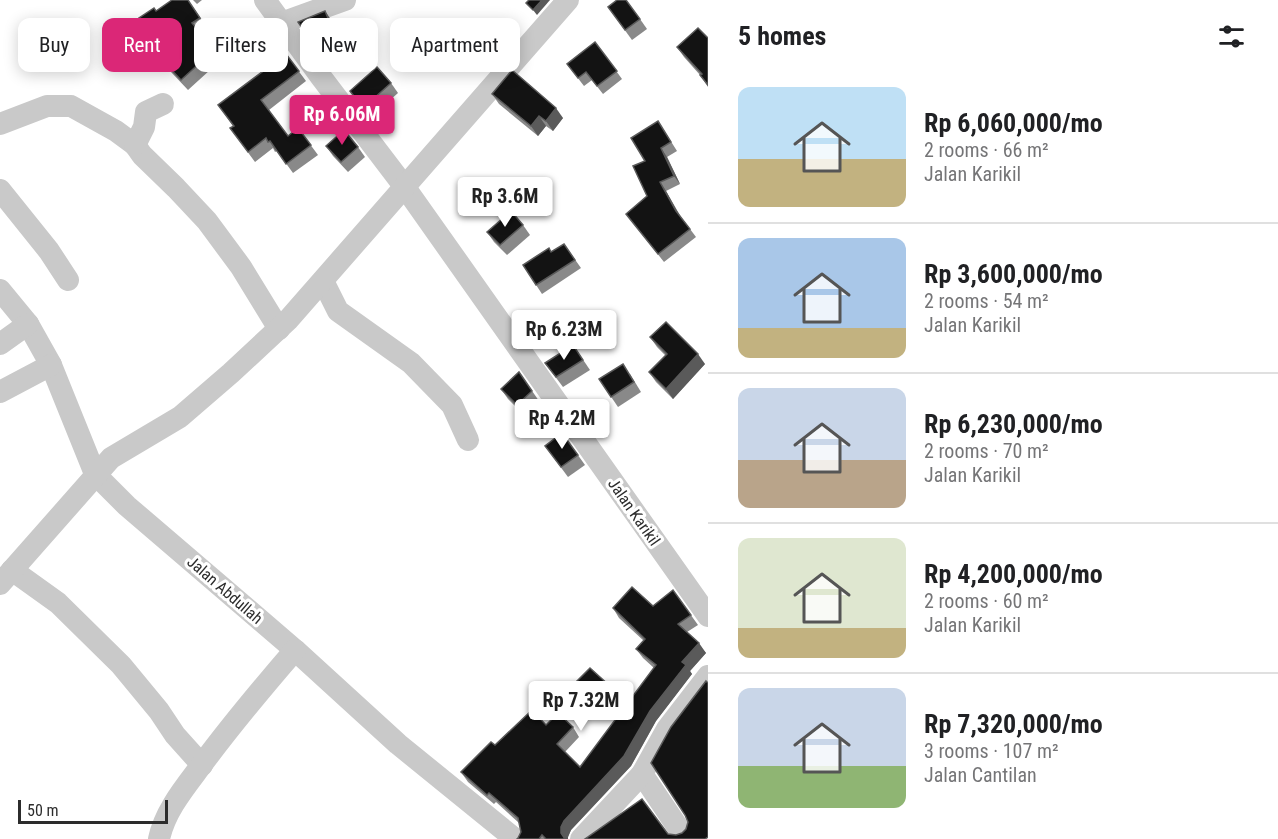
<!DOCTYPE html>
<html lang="en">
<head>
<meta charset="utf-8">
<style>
	body { margin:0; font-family:"Roboto Condensed",sans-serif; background:#f6f6f6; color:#202124; height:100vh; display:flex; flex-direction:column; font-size:22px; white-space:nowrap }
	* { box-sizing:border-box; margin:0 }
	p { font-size:20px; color:#757577 }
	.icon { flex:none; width:33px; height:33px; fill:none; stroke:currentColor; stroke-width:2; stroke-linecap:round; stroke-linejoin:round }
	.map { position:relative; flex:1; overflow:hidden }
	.details { display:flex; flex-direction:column; background:#fff; width:570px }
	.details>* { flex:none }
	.top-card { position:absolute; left:18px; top:18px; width:570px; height:54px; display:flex; gap:12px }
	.scale { position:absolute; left:18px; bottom:15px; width:150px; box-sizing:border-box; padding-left:6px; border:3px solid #2c2c2c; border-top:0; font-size:16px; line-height:21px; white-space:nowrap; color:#2c2c2c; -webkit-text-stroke:4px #fff; paint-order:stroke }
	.price { position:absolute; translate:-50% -51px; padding:0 14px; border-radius:6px; background:#fff; color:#222; font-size:20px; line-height:39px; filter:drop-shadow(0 2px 3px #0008) }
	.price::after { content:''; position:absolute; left:50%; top:36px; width:18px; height:14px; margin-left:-9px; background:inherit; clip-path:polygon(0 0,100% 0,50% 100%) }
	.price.active { background:#db2777; color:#fff }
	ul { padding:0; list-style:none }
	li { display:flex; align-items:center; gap:18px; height:150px; padding:0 30px }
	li+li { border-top:2px solid #e0e0e0 }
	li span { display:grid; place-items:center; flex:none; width:168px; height:120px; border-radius:12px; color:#555 }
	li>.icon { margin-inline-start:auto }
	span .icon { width:72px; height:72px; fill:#fffc; stroke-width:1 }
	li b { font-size:26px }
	h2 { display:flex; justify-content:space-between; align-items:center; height:72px; padding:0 30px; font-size:26px }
	.chip { padding:0 21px; border-radius:12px; background:#fff; box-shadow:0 3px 15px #0003; font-size:21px; line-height:54px }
	.chip.active { background:#db2777; color:#fff }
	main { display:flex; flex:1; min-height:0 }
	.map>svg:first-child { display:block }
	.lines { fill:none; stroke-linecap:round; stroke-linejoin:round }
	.street { stroke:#c9c9c9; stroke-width:22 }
	.wall { fill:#898989 }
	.shaded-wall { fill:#5a5a5a }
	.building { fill:#131313; stroke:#5a5a5a; stroke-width:1.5 }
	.labels { text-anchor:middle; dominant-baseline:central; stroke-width:6; stroke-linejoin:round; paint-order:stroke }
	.street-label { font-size:16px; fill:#2c2c2c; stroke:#fff }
</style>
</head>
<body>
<main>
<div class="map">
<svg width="708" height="839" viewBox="0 0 708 839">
	<rect width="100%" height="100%" fill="#fff"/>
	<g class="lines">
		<g class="street">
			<path d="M265 0 321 77 404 186 708 616"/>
			<path d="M281 23 345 0"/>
			<path d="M0 124 47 106H71L116 131 135 145 142 155 176 188 207 221 241 267 279 329"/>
			<path d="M135 145 144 127 146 112 163 104"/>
			<path d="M0 190 49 251 68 280"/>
			<path d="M323 281 338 311 411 363 452 405 468 440"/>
			<path d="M0 290 28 324 51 365 95 474 127 506 295 650 398 744 515 839"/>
			<path d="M0 344 28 324"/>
			<path d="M0 392 51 365"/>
			<path d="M12 570 58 603 121 665 159 711 175 735 202 765"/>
			<path d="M0 584 111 458 180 417 231 373 288 320 568 0"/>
			<path d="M642 774 681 832"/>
			<path d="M159 839C165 810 186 786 203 763 232 724 263 687 295 650"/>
			<path d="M581 839 642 774 667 729 708 676"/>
		</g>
	</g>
	<g class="wall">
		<path d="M188 0 207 27 200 33 221 60 188 90 171 72 164 62 167 60 156 11Z"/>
		<path d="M193 0H202L197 4Z"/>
		<path d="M608 7 640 19 647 29 632 40Z"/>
		<path d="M332 21 341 43 319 51 298 22Z"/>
		<path d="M708 38V87L700 75 684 57 677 47Z"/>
		<path d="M595 42 622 79 603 94 592 80 584 86 567 64Z"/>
		<path d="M286 54 306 81 269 110 288 136 298 128 318 155 293 173 277 151 275 152 273 148 255 162 230 128 233 126 218 105Z"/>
		<path d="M391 83 398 93 370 118 350 91Z"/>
		<path d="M492 94 563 118 553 131 546 126 538 136 499 104Z"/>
		<path d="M658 121 677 151 667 157 680 184 666 191 681 217 696 237 664 262 626 214 647 196 645 161Z"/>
		<path d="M326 146 358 147 365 157 348 172 333 156Z"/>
		<path d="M523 225 530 235 507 255 494 242 487 232Z"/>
		<path d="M564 244 581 268 542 294 523 265 551 252Z"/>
		<path d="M650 337 705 364 673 399 656 382 649 372 666 356 657 347Z"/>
		<path d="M573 345 590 370 563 387 545 363Z"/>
		<path d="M519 372 539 401 524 415 508 399 501 389Z"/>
		<path d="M630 374 641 392 618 407 599 379Z"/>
		<path d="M562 433 585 465 568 477 545 446Z"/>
		<path d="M673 590 698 625 687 632 706 653 690 671 692 674 656 721 631 766 571 830 568 837V839H517L518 838 521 832 519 823 496 802 494 804 468 782 461 772 495 745 546 725 573 727 579 737 565 752 580 767 654 668 643 658 636 649 644 641 619 618 613 608 653 606Z"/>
		<path d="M575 683 611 687 618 697 602 713 582 693Z"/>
	</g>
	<g class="shaded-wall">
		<path d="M542 0H550L537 15 533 10Z"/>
		<path d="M325 11 332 21 341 43 334 33Z"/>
		<path d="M556 108 563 118 553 131 546 121Z"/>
		<path d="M539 116 546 126 538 136 531 126Z"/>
		<path d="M661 148 667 157 680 184 674 176Z"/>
		<path d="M660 182 666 191 682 220 676 211Z"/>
		<path d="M698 354 705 364 673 399 666 389Z"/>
		<path d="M699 643 706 653 690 671 692 674 656 721 631 766 571 830 568 837V839H565L561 833V827L564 821 650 711 682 662Z"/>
	</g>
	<g class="building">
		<path d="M172 0H188L200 18 192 23 214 50 181 80 164 62 167 60 139 18 154 8 156 11Z"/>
		<path d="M529 0H542L533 10 526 3Z"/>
		<path d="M617 0H626L640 19 625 30 608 7Z"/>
		<path d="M325 11 334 33 312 42 298 22Z"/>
		<path d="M698 28 708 38V85L700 75 702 74 677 47Z"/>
		<path d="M595 42 617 71 597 86 586 72 578 78 567 64Z"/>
		<path d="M286 54 299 71 261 100 288 136 298 128 311 145 286 164 270 141 268 142 266 138 248 152 230 128 234 126 218 105Z"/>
		<path d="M377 67 391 83 363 108 350 91Z"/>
		<path d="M512 70 556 108 546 121 539 116 531 126 492 94Z"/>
		<path d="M658 121 671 142 661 148 674 176 660 182 676 211 690 229 658 254 626 214 647 196 633 166 645 161 631 138Z"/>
		<path d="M344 130 358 147 341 162 326 146Z"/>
		<path d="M511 211 523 225 500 245 487 232Z"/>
		<path d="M564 244 575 260 536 285 523 265 549 248 551 252Z"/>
		<path d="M666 322 698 354 666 389 649 372 667 354 650 337Z"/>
		<path d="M573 345 583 360 556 377 545 363Z"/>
		<path d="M623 364 634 382 611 397 599 379Z"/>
		<path d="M519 372 532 391 517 405 501 389Z"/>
		<path d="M562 433 578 455 561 467 545 446Z"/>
		<path d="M632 587 653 606 673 590 691 615 678 624 699 643 682 662 686 665 650 711 624 756 564 821 561 827V833L565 839H546L542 835 539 839H517L518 838 521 832 518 818 489 793 487 795 461 772 491 742 495 745 532 710 546 725 558 713 573 727 557 744 580 767 656 665 636 649 645 639 613 608Z"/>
		<path d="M590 668 611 687 595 703 575 683Z"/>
		<path d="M706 681 708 683V837L705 839H585L642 799 668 834 676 835 682 833 686 829 688 822 685 815 651 763 671 727Z"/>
	</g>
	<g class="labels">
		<g class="street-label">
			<text transform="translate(634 512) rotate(55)">Jalan Karikil</text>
			<text transform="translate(225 590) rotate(41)">Jalan Abdullah</text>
		</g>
	</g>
</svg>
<div class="scale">50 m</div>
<b class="price active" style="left:342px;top:146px">Rp 6.06M</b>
<b class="price" style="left:505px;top:228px">Rp 3.6M</b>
<b class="price" style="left:564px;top:361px">Rp 6.23M</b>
<b class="price" style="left:562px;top:450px">Rp 4.2M</b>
<b class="price" style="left:581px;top:732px">Rp 7.32M</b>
<div class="top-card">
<a class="chip">Buy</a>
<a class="chip active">Rent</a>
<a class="chip">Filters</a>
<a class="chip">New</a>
<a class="chip">Apartment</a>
</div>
</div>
<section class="details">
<h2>5 homes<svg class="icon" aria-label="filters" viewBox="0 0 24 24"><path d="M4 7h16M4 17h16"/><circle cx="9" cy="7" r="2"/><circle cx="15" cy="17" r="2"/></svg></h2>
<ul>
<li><span style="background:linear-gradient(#bfe0f5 60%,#c2b280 0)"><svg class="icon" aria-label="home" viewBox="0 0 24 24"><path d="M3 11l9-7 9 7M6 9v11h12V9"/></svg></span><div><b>Rp 6,060,000/mo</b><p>2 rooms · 66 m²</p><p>Jalan Karikil</p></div></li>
<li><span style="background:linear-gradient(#a9c7e8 75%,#c2b280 0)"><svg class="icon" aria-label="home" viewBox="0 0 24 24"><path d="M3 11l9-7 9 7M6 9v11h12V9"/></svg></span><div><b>Rp 3,600,000/mo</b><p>2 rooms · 54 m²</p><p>Jalan Karikil</p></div></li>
<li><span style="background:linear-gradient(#c9d6e8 60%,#b9a48a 0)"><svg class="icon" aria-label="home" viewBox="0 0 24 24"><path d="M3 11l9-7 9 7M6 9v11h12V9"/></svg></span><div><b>Rp 6,230,000/mo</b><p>2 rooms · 70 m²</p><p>Jalan Karikil</p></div></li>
<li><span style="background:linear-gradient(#dfe7d0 75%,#c2b280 0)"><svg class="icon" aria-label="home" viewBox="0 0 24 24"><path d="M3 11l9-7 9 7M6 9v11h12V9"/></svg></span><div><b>Rp 4,200,000/mo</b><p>2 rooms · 60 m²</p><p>Jalan Karikil</p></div></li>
<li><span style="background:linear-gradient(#c9d6e8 65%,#8fb573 0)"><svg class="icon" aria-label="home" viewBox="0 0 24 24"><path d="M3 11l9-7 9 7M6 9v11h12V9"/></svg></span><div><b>Rp 7,320,000/mo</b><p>3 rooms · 107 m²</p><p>Jalan Cantilan</p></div></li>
</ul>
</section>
</main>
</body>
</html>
